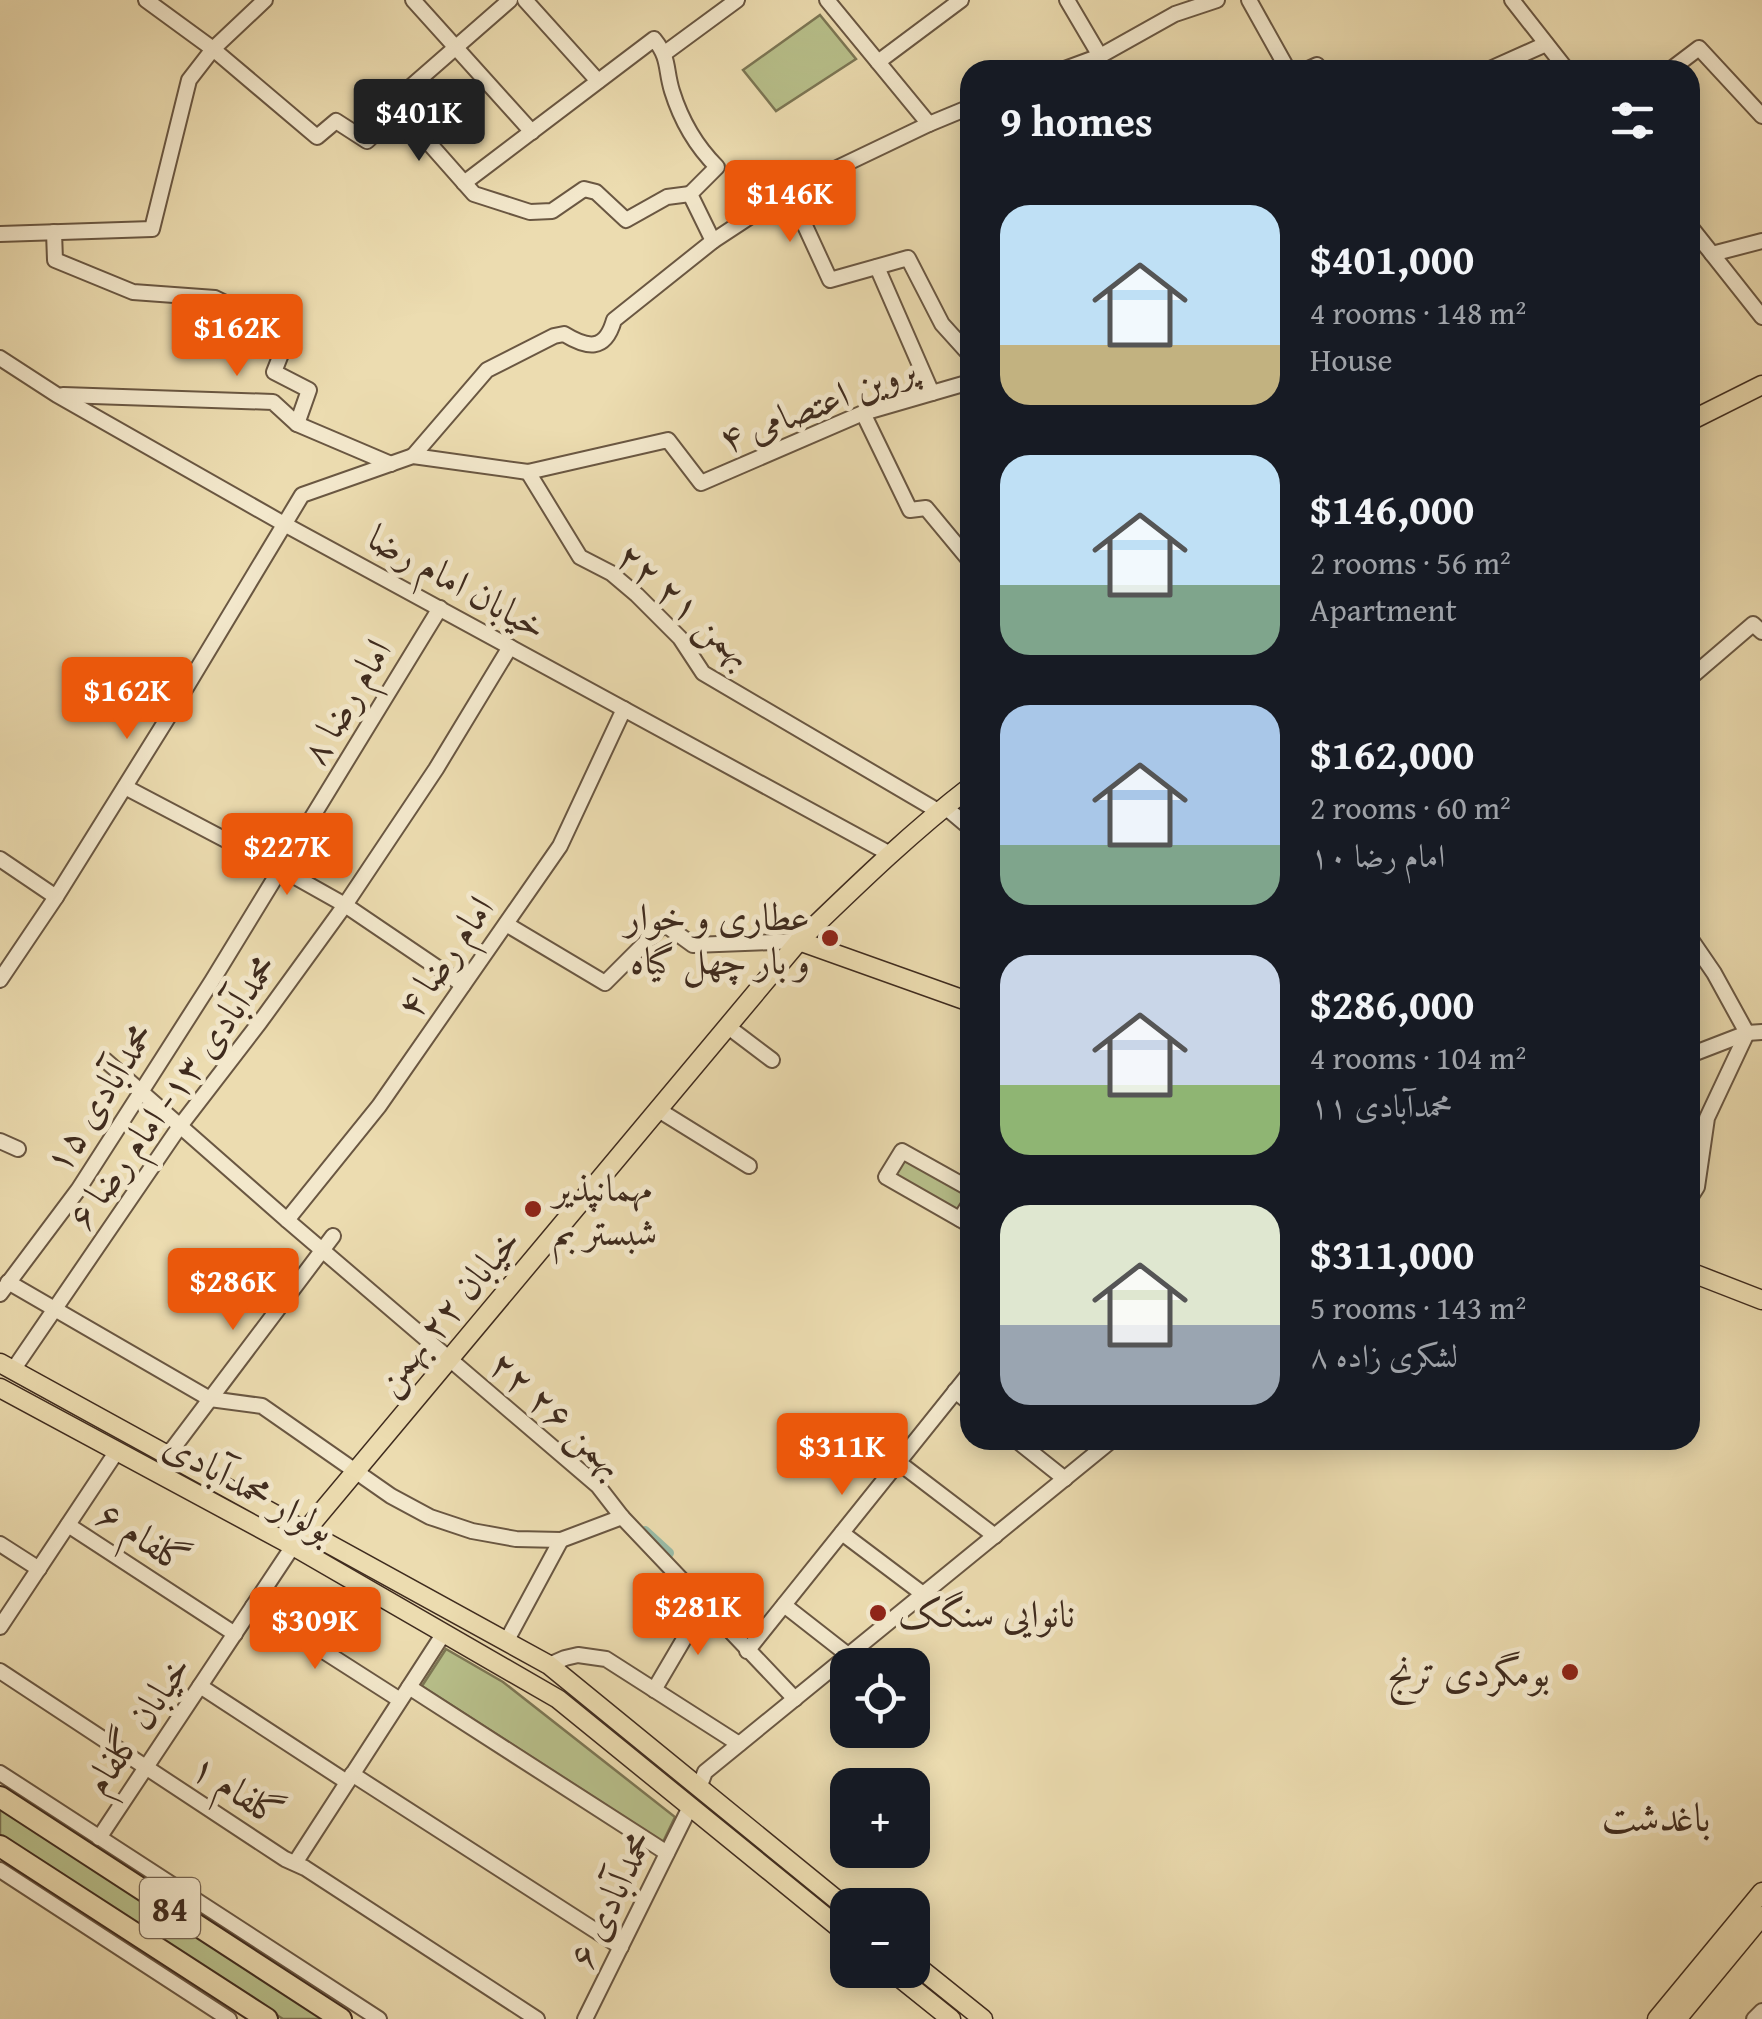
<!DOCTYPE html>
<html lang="en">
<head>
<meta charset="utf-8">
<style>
	body { margin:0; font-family:"Gentium Book Plus",Amiri,serif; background:#20242c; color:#f1f3f6; height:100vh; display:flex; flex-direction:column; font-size:38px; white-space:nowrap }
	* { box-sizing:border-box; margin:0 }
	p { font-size:32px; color:#9ea1a6 }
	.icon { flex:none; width:55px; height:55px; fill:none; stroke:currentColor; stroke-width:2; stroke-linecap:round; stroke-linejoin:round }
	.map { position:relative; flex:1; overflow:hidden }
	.details { position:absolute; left:960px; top:60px; width:740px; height:1390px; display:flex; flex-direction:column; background:#171b24; border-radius:30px; box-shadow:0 5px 25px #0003 }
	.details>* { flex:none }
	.buttons { position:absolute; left:830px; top:1648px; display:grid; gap:20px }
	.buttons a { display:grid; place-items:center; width:100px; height:100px; border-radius:20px; background:#171b24; box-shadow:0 5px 25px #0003; font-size:50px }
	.price { position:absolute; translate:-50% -85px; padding:0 22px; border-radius:10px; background:#ea580c; color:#fff; font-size:32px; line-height:65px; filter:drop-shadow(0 2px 5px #0008) }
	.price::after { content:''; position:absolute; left:50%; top:60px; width:30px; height:22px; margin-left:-15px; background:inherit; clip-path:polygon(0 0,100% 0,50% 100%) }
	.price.on { background:#222; color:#fff }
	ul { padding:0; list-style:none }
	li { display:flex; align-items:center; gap:30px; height:250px; padding:0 40px }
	li span { display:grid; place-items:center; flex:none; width:280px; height:200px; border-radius:30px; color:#555 }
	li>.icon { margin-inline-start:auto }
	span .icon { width:120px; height:120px; fill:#fffc; stroke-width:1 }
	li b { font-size:42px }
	h2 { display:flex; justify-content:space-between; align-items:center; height:120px; padding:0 40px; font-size:42px }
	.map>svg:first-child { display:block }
	.green { fill:#b8c08b; stroke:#7c7654; stroke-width:2.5 }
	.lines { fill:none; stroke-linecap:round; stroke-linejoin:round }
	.canal { stroke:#99bca7; stroke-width:10 }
	.minor-casing { stroke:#6a5742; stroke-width:18 }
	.major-casing { stroke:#3f2b1e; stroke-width:21 }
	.highway-casing { stroke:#3f2b1e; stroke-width:24 }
	.minor { stroke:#f3e8cc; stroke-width:14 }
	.major { stroke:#ecdcb0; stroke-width:18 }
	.highway { stroke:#ecdcb0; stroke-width:20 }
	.poi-dot { fill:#8f2418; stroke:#f3e8cc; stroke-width:4 }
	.labels { text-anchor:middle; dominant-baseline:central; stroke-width:10; stroke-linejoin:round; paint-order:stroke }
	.shield { fill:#f3e8cc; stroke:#756452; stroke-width:2.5 }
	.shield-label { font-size:35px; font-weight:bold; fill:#3f2b1e }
	.street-label { font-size:38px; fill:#3f2b1e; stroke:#f3e8cc }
	.poi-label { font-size:38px; fill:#3f2b1e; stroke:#f3e8cc; text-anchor:end }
	.neighbourhood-label { font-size:40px; fill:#3f2b1e; stroke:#f3e8cc }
</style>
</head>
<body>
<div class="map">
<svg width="1762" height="2019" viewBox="0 0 1762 2019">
	<rect width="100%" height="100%" fill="#ecdcb0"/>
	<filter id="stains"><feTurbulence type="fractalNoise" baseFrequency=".002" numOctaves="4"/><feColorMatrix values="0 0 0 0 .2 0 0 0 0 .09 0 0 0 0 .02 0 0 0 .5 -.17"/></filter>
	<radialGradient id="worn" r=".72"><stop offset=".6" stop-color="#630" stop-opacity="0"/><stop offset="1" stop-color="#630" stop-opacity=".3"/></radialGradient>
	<g class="green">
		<path d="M820 15 856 59 776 111 743 70Z"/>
		<path d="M902 1157 968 1193 957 1212 891 1176Z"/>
		<path d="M446 1649 503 1682 675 1817 663 1842 422 1686Z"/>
		<path d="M0 1808 325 2019H283L0 1835Z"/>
	</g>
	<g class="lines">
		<path class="canal" d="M645 1531 669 1553"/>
		<g class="minor-casing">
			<g id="minor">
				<path d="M146 0 213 49 317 137 336 121 367 141 394 116 407 90 510 0"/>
				<path d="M413 0 532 132"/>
				<path d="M525 0 598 81"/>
				<path d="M827 0 929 124 970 107"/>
				<path d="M1067 0 1100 56"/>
				<path d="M1249 0 1288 70"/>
				<path d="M1512 0 1567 70"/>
				<path d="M665 53 737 0"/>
				<path d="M878 62 961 0"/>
				<path d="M1062 70 1100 56 1175 14 1217 0"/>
				<path d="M1306 70 1317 65 1320 70"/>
				<path d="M1488 70 1546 44"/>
				<path d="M1670 70 1699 48 1762 116"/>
				<path d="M394 116 413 125 474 194 530 212 552 211 584 189 596 192 626 220 667 197 690 194"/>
				<path d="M789 191 830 280 908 258 942 324 970 355"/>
				<path d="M1690 226 1762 317"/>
				<path d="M54 232 55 260 133 292 215 298 289 334 274 372 309 390 297 424"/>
				<path d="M0 234 152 229 189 80 213 49 265 0"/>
				<path d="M713 241 789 191 929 124"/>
				<path d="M1712 254 1762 241"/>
				<path d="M877 267 932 393"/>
				<path d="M0 358 57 395 284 524 890 854"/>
				<path d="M63 395 273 402 297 424 391 464"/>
				<path d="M863 413 910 510 926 508 970 561"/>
				<path d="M413 456 487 370 554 336 564 334C587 348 605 352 614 320L713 241 690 194 717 167C696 146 681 120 672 91 665 68 670 59 654 39L464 183"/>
				<path d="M528 472 580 557 611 573 637 595 680 638 703 673 938 811"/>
				<path d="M1690 678 1753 624 1762 632"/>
				<path d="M125 787 281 869 345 905 463 985"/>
				<path d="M944 806 970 828"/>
				<path d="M0 859 56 897"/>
				<path d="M506 924 605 983 664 924 693 945 799 941"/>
				<path d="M1690 938 1714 973 1747 1033 1707 1118 1697 1187 1690 1198"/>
				<path d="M0 980 56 897 172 711 302 495 413 456 528 472 668 440 701 483 863 413 970 382"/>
				<path d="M727 1026 772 1060"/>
				<path d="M1690 1055 1747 1033 1762 1032"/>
				<path d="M105 1060 287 1220 598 1486 622 1517 795 1699"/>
				<path d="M657 1109 749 1166"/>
				<path d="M0 1141 18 1149"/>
				<path d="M970 1189 902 1151 886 1177 970 1225"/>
				<path d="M960 1219 970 1203"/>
				<path d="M287 1220 379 1106 560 846 624 709"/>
				<path d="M8 1282 210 1399 262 1406 391 1496 430 1517 472 1531 516 1539 561 1540 622 1517"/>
				<path d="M0 1294 78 1190 141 1092 212 981 440 608"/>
				<path d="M13 1370 180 1126 260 1022 345 905 436 769 510 647"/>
				<path d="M955 1391 970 1403"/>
				<path d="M1016 1440 1065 1479"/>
				<path d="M168 1455 333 1236"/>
				<path d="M898 1462 995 1536"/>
				<path d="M68 1525 235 1634"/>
				<path d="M842 1533 923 1594"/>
				<path d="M0 1544 39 1569"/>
				<path d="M784 1605 848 1655"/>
				<path d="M253 1606 400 1700"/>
				<path d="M0 1627 117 1451"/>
				<path d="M506 1642 561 1540"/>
				<path d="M747 1651 970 1373"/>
				<path d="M549 1665 565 1658 578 1655 606 1659 739 1744"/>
				<path d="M0 1671 285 1859 305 1868 537 2019"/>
				<path d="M200 1686 347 1782"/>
				<path d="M409 1687 667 1853"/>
				<path d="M654 1690 704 1605"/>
				<path d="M0 1773 379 2019"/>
				<path d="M352 1774 621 1947"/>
				<path d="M699 1788 705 1772 1112 1440"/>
				<path d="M99 1838 293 1546"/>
				<path d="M295 1863 444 1633"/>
				<path d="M0 1870 229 2019"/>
				<path d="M585 2019 690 1807"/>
				<path d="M1754 2019 1762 2011"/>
			</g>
		</g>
		<g class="major-casing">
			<g id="major">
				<path d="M1690 421 1762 385"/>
				<path d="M799 941 970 1002"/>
				<path d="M1690 1272 1762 1300"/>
				<path d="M0 1363 549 1665 848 1909"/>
				<path d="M0 1388 293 1546 558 1699 848 1935"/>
				<path d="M293 1546 799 941C855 887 909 834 970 787"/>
				<path d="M912 1962 983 2019"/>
				<path d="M890 1970 951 2019"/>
				<path d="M1657 2019 1762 1892"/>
				<path d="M1677 2019 1762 1916"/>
			</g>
		</g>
		<g class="highway-casing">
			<g id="highway">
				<path d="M0 1797 341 2019"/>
				<path d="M0 1846 267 2019"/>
			</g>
		</g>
		<use href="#minor" class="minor"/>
		<use href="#major" class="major"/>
		<use href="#highway" class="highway"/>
	</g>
	<g class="poi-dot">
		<circle cx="830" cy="938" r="10"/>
		<circle cx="533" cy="1209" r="10"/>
		<circle cx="878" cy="1613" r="10"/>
		<circle cx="1570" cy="1672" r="10"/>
	</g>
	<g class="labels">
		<rect class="shield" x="140" y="1878" width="60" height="60" rx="8"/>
		<g class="shield-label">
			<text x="170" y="1908">84</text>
		</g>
		<g class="street-label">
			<text transform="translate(817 403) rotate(-21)">پروین اعتصامی ۴</text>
			<text transform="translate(458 581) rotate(29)">خیابان امام رضا</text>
			<text transform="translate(686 604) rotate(41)">۲۲ بهمن ۲۱</text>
			<text transform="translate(345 701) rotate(-59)">امام رضا ۸</text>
			<text transform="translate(444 956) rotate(-55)">امام رضا ۴</text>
			<text transform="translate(171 1091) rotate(-54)">محمدآبادی ۱۳- امام رضا ۶</text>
			<text transform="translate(98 1097) rotate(-57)">محمدآبادی ۱۵</text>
			<text transform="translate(446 1310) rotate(-50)">خیابان ۲۲ بهمن</text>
			<text transform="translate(558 1413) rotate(42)">۲۲ بهمن ۲۶</text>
			<text transform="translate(250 1486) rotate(29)">بولوار محمدآبادی</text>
			<text transform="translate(144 1536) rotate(33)">گلفام ۶</text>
			<text transform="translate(136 1724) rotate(-56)">خیابان گلفام</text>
			<text transform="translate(238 1789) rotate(33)">گلفام ۱</text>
			<text transform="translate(609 1899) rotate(-64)">محمدآبادی ۶</text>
		</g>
		<g class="poi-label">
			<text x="810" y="916">عطاری و خوار<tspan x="810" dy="44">و بار چهل گیاه</tspan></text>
			<text x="553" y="1187" text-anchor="start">مهمانپذیر<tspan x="553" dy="44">شبستر بم</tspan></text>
			<text x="898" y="1613" text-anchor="start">نانوایی سنگک</text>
			<text x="1550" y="1672">بومگردی ترنج</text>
		</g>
		<g class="neighbourhood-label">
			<text x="1656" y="1816">باغدشت</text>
		</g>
	</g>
	<rect width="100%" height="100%" filter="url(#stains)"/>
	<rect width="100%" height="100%" fill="url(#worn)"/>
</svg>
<div class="buttons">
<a><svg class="icon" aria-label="locate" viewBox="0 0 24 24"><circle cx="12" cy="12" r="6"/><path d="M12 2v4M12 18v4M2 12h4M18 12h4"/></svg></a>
<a>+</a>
<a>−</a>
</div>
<b class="price on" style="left:419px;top:164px">$401K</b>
<b class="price" style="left:790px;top:245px">$146K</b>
<b class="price" style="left:237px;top:379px">$162K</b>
<b class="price" style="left:127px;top:742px">$162K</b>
<b class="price" style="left:287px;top:898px">$227K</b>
<b class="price" style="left:233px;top:1333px">$286K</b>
<b class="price" style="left:842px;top:1498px">$311K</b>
<b class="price" style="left:698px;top:1658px">$281K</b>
<b class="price" style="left:315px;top:1672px">$309K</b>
<section class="details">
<h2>9 homes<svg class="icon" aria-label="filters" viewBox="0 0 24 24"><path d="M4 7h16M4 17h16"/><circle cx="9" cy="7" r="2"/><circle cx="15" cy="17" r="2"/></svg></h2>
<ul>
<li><span style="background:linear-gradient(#bfe0f5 70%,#c2b280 0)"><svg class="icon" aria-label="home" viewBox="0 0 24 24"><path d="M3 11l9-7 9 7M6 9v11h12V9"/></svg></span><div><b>$401,000</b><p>4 rooms · 148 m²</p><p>House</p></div></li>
<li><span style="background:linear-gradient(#bfe0f5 65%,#7fa58c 0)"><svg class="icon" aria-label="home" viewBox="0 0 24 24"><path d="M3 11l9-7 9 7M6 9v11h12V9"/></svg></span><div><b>$146,000</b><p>2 rooms · 56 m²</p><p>Apartment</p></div></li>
<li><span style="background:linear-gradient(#a9c7e8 70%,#7fa58c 0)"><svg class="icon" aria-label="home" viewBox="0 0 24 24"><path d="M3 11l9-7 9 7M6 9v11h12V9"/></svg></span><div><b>$162,000</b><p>2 rooms · 60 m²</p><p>امام رضا ۱۰</p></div></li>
<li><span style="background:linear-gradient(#c9d6e8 65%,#8fb573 0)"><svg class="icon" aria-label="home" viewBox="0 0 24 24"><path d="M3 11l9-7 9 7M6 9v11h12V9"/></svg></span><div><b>$286,000</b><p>4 rooms · 104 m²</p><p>محمدآبادی ۱۱</p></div></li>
<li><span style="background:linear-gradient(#dfe7d0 60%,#9aa5b1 0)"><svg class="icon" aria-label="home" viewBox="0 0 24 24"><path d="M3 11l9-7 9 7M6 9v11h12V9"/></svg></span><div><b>$311,000</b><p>5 rooms · 143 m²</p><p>لشکری زاده ٨</p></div></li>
</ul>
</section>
</div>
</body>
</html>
